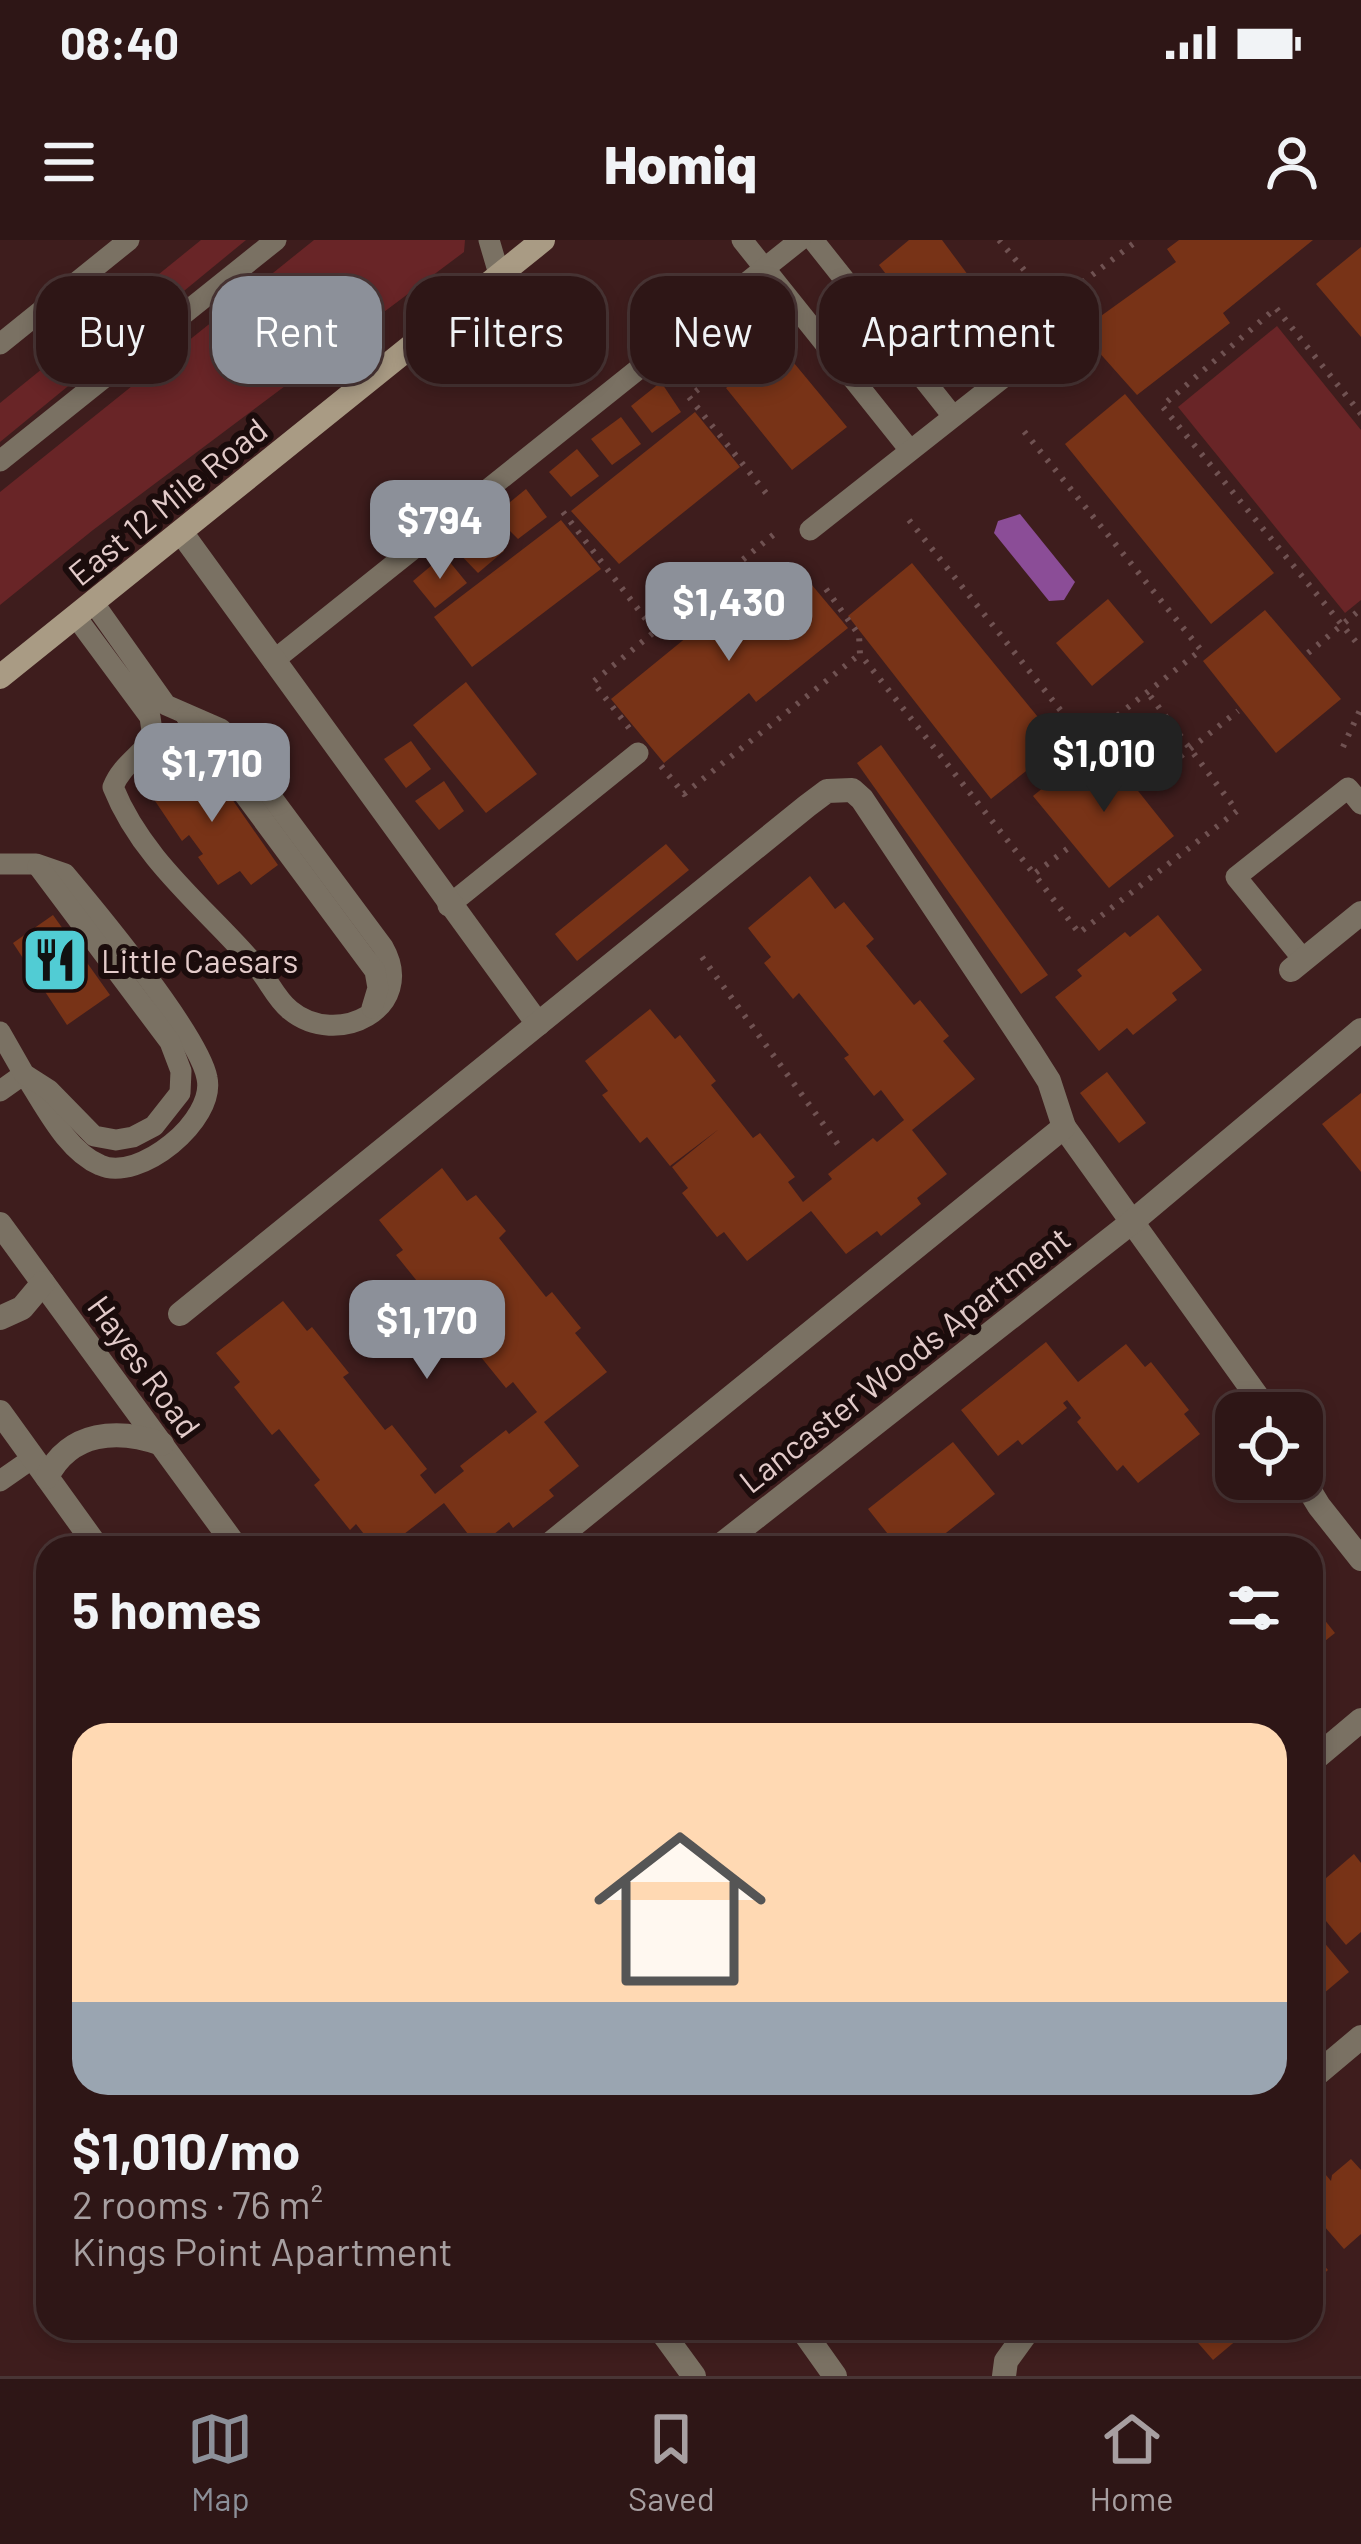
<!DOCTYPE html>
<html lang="en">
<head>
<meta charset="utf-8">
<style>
	body { margin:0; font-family:Barlow,sans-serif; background:#361f1f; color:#f1f3f6; height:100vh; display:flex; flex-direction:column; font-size:45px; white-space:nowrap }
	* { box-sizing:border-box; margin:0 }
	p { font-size:39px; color:#a79fa1 }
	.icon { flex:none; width:66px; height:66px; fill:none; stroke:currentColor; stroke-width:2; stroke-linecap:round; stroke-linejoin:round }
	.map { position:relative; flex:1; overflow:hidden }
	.drawer { position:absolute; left:36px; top:1296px; width:1287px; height:804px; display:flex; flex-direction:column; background:#2e1616; border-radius:36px; box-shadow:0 6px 18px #0003,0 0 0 3px #493535 }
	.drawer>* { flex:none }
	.banner { position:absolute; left:36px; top:36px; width:1290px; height:108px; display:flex; gap:24px }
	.fabs { position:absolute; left:1215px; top:1152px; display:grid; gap:24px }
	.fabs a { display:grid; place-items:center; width:108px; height:108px; border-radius:24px; background:#2e1616; box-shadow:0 6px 18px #0003,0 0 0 3px #493535; font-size:60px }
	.price { position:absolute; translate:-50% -102px; padding:0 27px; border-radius:24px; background:#8c9099; color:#fff; font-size:39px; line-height:78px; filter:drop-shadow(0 3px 6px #0008) }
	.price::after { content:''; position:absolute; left:50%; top:72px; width:36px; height:27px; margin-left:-18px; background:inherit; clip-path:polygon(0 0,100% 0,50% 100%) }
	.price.on { background:#222; color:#fff }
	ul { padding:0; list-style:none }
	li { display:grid; align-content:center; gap:24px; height:636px; padding:0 36px }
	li+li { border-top:3px solid #493535 }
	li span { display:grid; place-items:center; height:372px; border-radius:36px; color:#555 }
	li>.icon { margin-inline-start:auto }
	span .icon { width:216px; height:216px; fill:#fffc; stroke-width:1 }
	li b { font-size:51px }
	h2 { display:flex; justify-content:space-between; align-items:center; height:144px; padding:0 36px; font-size:51px }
	.tag { padding:0 42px; border-radius:36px; background:#2e1616; box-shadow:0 6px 18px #0003,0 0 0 3px #493535; font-size:42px; line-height:108px }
	.tag.on { background:#8c9099; color:#fff }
	.status { display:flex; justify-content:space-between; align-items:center; height:84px; padding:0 60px; background:#2e1616; direction:ltr }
	.status svg { height:33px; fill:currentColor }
	header { display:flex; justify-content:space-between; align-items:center; height:156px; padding:0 36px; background:#2e1616; font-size:54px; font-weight:800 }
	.tabs { display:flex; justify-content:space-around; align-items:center; height:168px; border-top:3px solid #493535; background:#2e1616; font-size:33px; color:#a79fa1 }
	.tabs a { display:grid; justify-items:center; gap:6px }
	.tabs .on { color:#8c9099 }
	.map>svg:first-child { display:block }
	.green { fill:#692527 }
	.water { fill:#8b4d97 }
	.building { fill:#783317 }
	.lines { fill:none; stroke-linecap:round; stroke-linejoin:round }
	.path { stroke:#705252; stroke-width:6; stroke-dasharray:3 9; stroke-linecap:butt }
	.service { stroke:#7a7163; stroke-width:21 }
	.minor { stroke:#7a7163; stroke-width:24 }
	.tertiary { stroke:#7a7163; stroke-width:24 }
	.secondary { stroke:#a99b84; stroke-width:24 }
	.labels { text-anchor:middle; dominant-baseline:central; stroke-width:12; stroke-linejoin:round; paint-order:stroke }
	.street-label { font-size:33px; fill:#e3cbca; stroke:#1b0c0c }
	.poi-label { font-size:33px; fill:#e3cbca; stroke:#1b0c0c; text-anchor:start }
</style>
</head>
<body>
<div class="status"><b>08:40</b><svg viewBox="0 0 49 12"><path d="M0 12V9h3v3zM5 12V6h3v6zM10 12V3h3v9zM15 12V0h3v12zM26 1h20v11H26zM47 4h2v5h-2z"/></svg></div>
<header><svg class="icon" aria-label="menu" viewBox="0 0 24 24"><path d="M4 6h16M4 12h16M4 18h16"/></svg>Homiq<svg class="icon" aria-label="person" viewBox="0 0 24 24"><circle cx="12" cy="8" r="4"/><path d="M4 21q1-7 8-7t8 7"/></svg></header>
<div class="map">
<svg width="1361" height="2136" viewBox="0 0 1361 2136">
	<rect width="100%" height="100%" fill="#3e1d1d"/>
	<g class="green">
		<path d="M201 0H246L0 202V163Z"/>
		<path d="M314 0H465L464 12 93 290 0 365V252Z"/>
		<path d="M1277 86 1361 190V360L1345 373 1178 167Z"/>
	</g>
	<path class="water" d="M1020 274 1075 342 1064 360 1049 361 994 293 998 281Z"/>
	<g class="building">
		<path d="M909 0H942L994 70 942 107 879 25Z"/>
		<path d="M1179 0H1313L1223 73 1230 83 1137 155 1080 91 1176 22 1167 9Z"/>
		<path d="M1361 7V97L1316 44Z"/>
		<path d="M765 88 847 187 792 230 726 148 755 125 739 105Z"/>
		<path d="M661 142 681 172 652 193 631 166Z"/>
		<path d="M1125 154 1274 333 1211 384 1065 204Z"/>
		<path d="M695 172 740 227 619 324 571 271Z"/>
		<path d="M621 177 641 204 612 225 591 199Z"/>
		<path d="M577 209 599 236 571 257 549 232Z"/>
		<path d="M526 249 547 277 518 299 494 275Z"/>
		<path d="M561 280 601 329 472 427 434 377Z"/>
		<path d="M484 286 504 311 478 333 455 309Z"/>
		<path d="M444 315 467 343 435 368 413 341Z"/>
		<path d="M912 323 1060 504 991 559 848 376Z"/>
		<path d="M796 326 848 388 756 462 749 453 664 523 611 459 698 388 707 398Z"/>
		<path d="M1108 359 1144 402 1092 446 1056 403Z"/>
		<path d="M1265 370 1341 459 1276 513 1203 421Z"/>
		<path d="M466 442 537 534 486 573 413 485Z"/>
		<path d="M411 501 431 529 406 548 384 519Z"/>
		<path d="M1099 502 1174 596 1109 648 1033 556Z"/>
		<path d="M881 505 1048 735 1021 754 857 523Z"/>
		<path d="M191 520 210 545 218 539 278 625 251 645 240 631 218 645 198 617 203 614 189 595 182 601 147 549Z"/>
		<path d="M444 541 464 571 439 590 415 561Z"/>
		<path d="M666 604 689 630 577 721 555 694Z"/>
		<path d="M810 636 835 669 844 662 874 699 866 706 914 765 920 760 949 796 943 801 975 839 912 890 947 934 917 958 921 964 881 996 877 991 846 1014 811 971 747 1021 724 992 717 997 682 953 688 948 672 927 719 889 670 926 647 897 640 903 602 855 608 851 585 821 650 769 675 799 680 795 716 841 711 845 753 898 760 893 795 937 788 942 803 962 832 939 828 934 873 898 877 902 904 880 881 850 874 856 844 818 849 815 799 753 793 759 764 723 771 717 748 688Z"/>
		<path d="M53 675 110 755 67 785 13 703Z"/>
		<path d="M1158 675 1202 730 1172 753 1177 760 1133 795 1127 788 1099 811 1055 757 1082 736 1077 730 1125 692 1130 697Z"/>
		<path d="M1107 832 1146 883 1119 903 1080 853Z"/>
		<path d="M1361 853V932L1322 884Z"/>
		<path d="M442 928 467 961 476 955 506 991 499 998 546 1057 552 1052 581 1088 575 1093 607 1132 544 1182 579 1226 549 1250 554 1256 513 1288 509 1282 478 1307 444 1263 386 1308H375L356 1284 350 1290 314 1245 320 1240 279 1189 272 1195 234 1147 240 1142 216 1113 283 1061 307 1091 312 1087 349 1133 343 1137 385 1190 392 1185 427 1229 420 1235 435 1254 464 1231 460 1226 506 1190 509 1194 537 1172 513 1142 506 1148 476 1111 481 1107 431 1046 425 1051 396 1015 403 1010 379 980Z"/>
		<path d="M1046 1102 1078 1142 1126 1104 1145 1127 1151 1122 1189 1170 1184 1174 1200 1194 1138 1243 1123 1225 1117 1231 1077 1182 1081 1178 1067 1160 1063 1163 1067 1168 1022 1205 1018 1200 998 1216 961 1170Z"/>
		<path d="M953 1202 995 1254 927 1308H899L868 1269Z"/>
		<path d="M1311 1363 1335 1393 1311 1412Z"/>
		<path d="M1354 1614 1361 1623V1692L1346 1705 1311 1663V1651Z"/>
		<path d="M1311 1687 1349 1732 1323 1754 1311 1741Z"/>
		<path d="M1351 1919 1361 1930V1994L1344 2009 1311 1971V1925L1315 1922 1331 1941 1332 1935Z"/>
		<path d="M1311 2010 1328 2030 1311 2045Z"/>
		<path d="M1185 2088H1251L1213 2120Z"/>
	</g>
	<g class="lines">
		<g class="path">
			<path d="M999 0 1035 43"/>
			<path d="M1054 64 1138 0"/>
			<path d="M1361 174 1276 68 1162 166 1361 408"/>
			<path d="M766 253 689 157 742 113 739 104 771 79"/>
			<path d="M563 272 655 391"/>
			<path d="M909 280 1085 501 1201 410 1023 190"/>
			<path d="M826 349 859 395 860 414 1034 634"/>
			<path d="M1308 413 1361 369"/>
			<path d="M629 488 593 442 778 291"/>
			<path d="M1343 507 1361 468"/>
			<path d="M661 526 684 554 860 414"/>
			<path d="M1143 546 1238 471"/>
			<path d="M1067 609 1034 634 1079 693 1237 571 1148 453"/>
			<path d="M702 717 842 910"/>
		</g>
		<g class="service">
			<path d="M489 0 499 34"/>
			<path d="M742 0 909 209"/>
			<path d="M813 0 952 175"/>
			<path d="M0 104 129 0"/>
			<path d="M0 221 276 0"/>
			<path d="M810 290 1052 99"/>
			<path d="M76 377 150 477 153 498C140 516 121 526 113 547 142 620 206 668 256 726 268 739 276 759 290 770 337 809 418 768 383 707L221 489 166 465 93 362"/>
			<path d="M273 421 800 0"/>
			<path d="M186 476 375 731 378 748 372 768"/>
			<path d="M0 624H36L65 634C97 672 199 795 207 838 216 880 139 943 100 925 65 910 44 863 24 834L0 851"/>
			<path d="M448 666 638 513"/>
			<path d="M1303 719 1236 637 1348 548 1361 564"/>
			<path d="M0 792 24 834 49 850 94 896 116 900 133 897 154 886 180 853 181 831 170 802 38 626"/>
			<path d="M0 1241 33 1218"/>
		</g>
		<g class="minor">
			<path d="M181 292 538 784"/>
			<path d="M1291 730 1361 673"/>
			<path d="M1064 887 1269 1173"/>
			<path d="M180 1074 807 566 827 551 852 550 862 559 1030 811 1049 841 1064 887 545 1308"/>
			<path d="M1302 1238 1319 1266 1361 1319"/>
			<path d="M717 1308 1132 982 1361 790"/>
			<path d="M1311 1522 1361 1480"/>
			<path d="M1311 1839 1361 1797"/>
			<path d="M1004 2136 1006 2121 1030 2088"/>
		</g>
		<g class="tertiary">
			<path d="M0 984 237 1308"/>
			<path d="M0 1078 22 1068 43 1043"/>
			<path d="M0 1172 98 1308"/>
			<path d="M47 1237C70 1191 118 1188 162 1204"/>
			<path d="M659 2088 694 2136"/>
			<path d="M801 2088 835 2136"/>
		</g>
		<path class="secondary" d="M0 437 543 0"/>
	</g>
	<defs>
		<g id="restaurant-square" transform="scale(3.45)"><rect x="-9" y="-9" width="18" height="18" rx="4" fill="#51ccd4" stroke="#1b0c0c"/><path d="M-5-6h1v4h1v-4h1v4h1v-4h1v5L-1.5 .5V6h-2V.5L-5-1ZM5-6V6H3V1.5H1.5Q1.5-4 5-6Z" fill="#111"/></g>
	</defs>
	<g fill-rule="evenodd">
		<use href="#restaurant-square" x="55" y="720"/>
	</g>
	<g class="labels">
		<g class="street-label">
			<text transform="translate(167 261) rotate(-39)">East 12 Mile Road</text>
			<text transform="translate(904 1119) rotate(-38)">Lancaster Woods Apartment</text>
			<text transform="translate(145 1126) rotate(54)">Hayes Road</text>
		</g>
		<g class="poi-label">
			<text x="101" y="720">Little Caesars</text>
		</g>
	</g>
</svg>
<div class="fabs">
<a><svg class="icon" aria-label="locate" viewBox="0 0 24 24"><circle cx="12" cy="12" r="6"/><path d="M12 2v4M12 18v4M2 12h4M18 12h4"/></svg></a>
</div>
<b class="price" style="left:440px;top:342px">$794</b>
<b class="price" style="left:729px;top:424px">$1,430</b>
<b class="price on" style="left:1104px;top:575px">$1,010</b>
<b class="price" style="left:212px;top:585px">$1,710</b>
<b class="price" style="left:427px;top:1142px">$1,170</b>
<div class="banner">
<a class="tag">Buy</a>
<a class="tag on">Rent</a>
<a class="tag">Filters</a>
<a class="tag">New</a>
<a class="tag">Apartment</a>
</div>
<section class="drawer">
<h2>5 homes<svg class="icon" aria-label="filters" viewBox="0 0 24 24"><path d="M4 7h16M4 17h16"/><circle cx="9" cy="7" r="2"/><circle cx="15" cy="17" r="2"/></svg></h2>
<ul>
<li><span style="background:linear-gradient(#ffd9b3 75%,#9aa5b1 0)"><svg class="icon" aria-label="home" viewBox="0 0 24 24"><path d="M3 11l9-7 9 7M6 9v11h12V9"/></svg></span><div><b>$1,010/mo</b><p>2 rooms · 76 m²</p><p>Kings Point Apartment</p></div></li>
</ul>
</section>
</div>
<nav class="tabs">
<a class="on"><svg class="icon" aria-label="map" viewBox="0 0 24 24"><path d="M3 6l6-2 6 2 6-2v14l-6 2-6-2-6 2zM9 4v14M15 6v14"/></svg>Map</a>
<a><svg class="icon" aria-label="saved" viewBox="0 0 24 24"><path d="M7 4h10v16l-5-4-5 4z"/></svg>Saved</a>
<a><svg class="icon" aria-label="home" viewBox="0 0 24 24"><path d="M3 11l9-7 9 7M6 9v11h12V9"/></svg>Home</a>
</nav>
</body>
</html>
